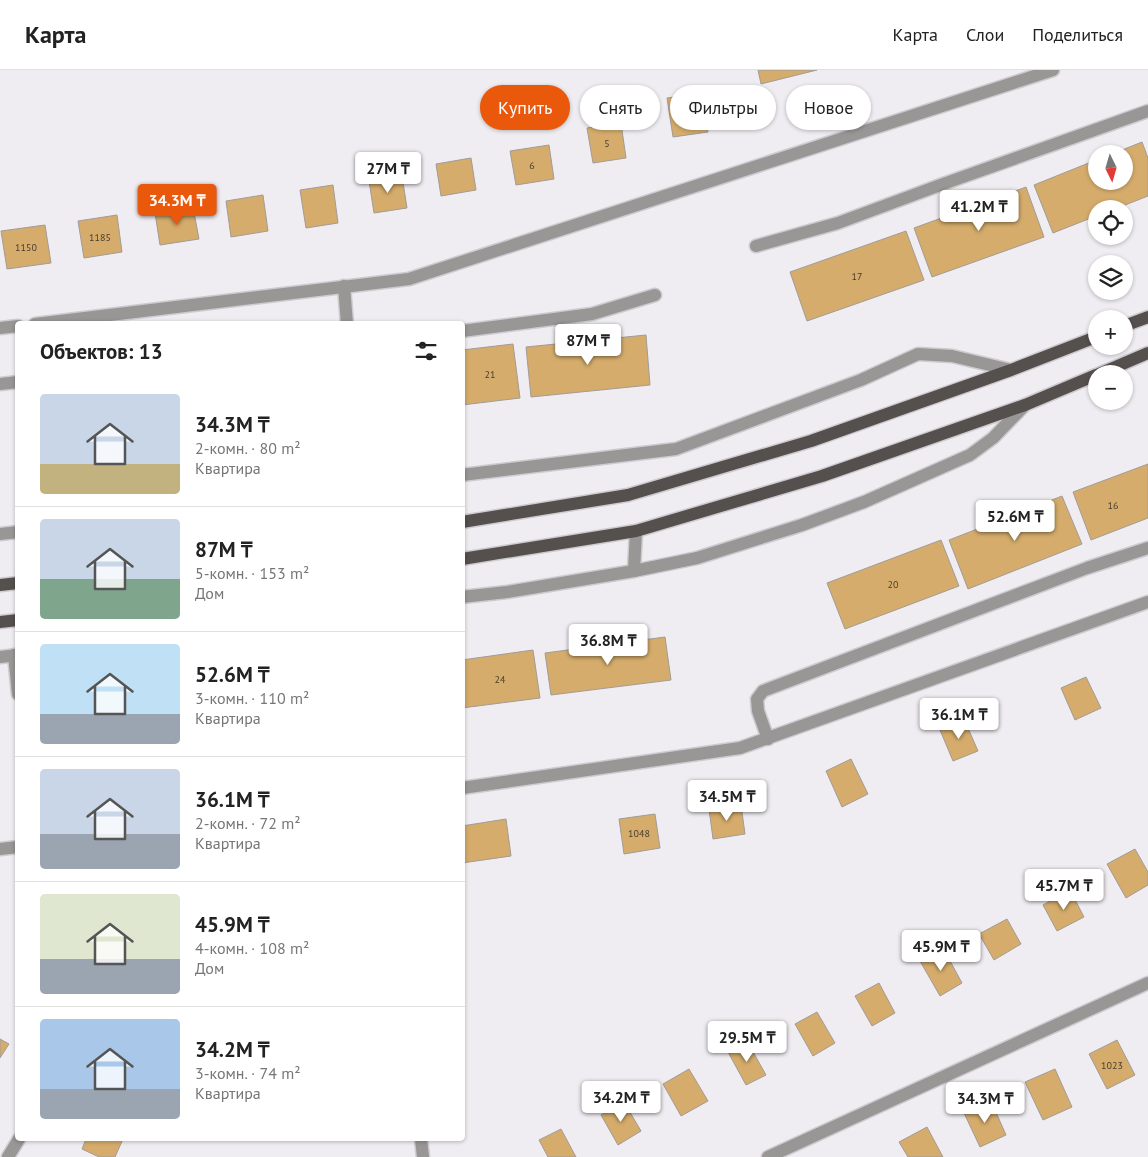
<!DOCTYPE html>
<html lang="ru">
<head>
<meta charset="utf-8">
<style>
	body { margin:0; font-family:"PT Sans",sans-serif; background:#f2f2f2; color:#222; height:100vh; display:flex; flex-direction:column; font-size:19px; white-space:nowrap }
	* { box-sizing:border-box; margin:0 }
	p { font-size:16px; color:#767676 }
	.icon { flex:none; width:28px; height:28px; fill:none; stroke:currentColor; stroke-width:2; stroke-linecap:round; stroke-linejoin:round }
	.map { position:relative; flex:1; overflow:hidden }
	.drawer { position:absolute; left:15px; top:251px; width:450px; height:820px; display:flex; flex-direction:column; background:#fff; border-radius:5px; box-shadow:0 1px 4px #0004 }
	.drawer>* { flex:none }
	.guide { position:absolute; left:480px; top:15px; width:475px; height:45px; display:flex; gap:10px }
	.needle { width:32px; rotate:175deg }
	.buttons { position:absolute; left:1088px; top:75px; display:grid; gap:10px }
	.buttons a { display:grid; place-items:center; width:45px; height:45px; border-radius:50%; background:#fff; box-shadow:0 1px 4px #0004; font-size:25px }
	.price { position:absolute; translate:-50% -42px; padding:0 11px; border-radius:5px; background:#fff; color:#222; font-size:16px; line-height:32px; filter:drop-shadow(0 1px 2px #0008) }
	.price::after { content:''; position:absolute; left:50%; top:30px; width:15px; height:11px; margin-left:-8px; background:inherit; clip-path:polygon(0 0,100% 0,50% 100%) }
	.price.current { background:#ea580c; color:#fff }
	ul { padding:0; list-style:none }
	li { display:flex; align-items:center; gap:15px; height:125px; padding:0 25px }
	li+li { border-top:1px solid #e0e0e0 }
	li span { display:grid; place-items:center; flex:none; width:140px; height:100px; border-radius:5px; color:#555 }
	li>.icon { margin-inline-start:auto }
	span .icon { width:60px; height:60px; fill:#fffc; stroke-width:1 }
	li b { font-size:21px }
	h2 { display:flex; justify-content:space-between; align-items:center; height:60px; padding:0 25px; font-size:21px }
	.chip { padding:0 18px; border-radius:22px; background:#fff; box-shadow:0 1px 4px #0004; font-size:18px; line-height:45px }
	.chip.current { background:#ea580c; color:#fff }
	header { display:flex; align-items:center; gap:30px; box-sizing:border-box; height:70px; padding:0 25px; background:#fff; border-bottom:1px solid #e0e0e0 }
	header strong { font-size:24px }
	nav { display:flex; gap:28px; margin-inline-start:auto; font-size:18px }
	.map>svg:first-child { display:block }
	.building { fill:#d5ac6b; stroke:#a09c97 }
	.lines { fill:none; stroke-linecap:round; stroke-linejoin:round }
	.minor-casing { stroke:#cecbcf; stroke-width:15 }
	.major-casing { stroke:#cecbcf; stroke-width:15 }
	.minor { stroke:#999696; stroke-width:12 }
	.major { stroke:#55504e; stroke-width:12 }
	.labels { text-anchor:middle; dominant-baseline:central; stroke-width:4; stroke-linejoin:round; paint-order:stroke }
	.number-label { font-size:10px; fill:#483d2e }
</style>
</head>
<body>
<header>
<strong>Карта</strong>
<nav><a>Карта</a><a>Слои</a><a>Поделиться</a></nav>
</header>
<div class="map">
<svg width="1148" height="1087" viewBox="0 0 1148 1087">
	<rect width="100%" height="100%" fill="#f0edf2"/>
	<g class="building">
		<path d="M758 0H817L761 14Z"/>
		<path d="M702 23 708 62 673 67 667 28Z"/>
		<path d="M621 53 626 88 593 93 587 58Z"/>
		<path d="M1142 72 1148 88V126L1115 139H1096V146L1053 163 1034 115 1096 90V111H1124V84H1112Z"/>
		<path d="M549 75 554 109 516 115 510 81Z"/>
		<path d="M471 88 476 120 441 126 436 94Z"/>
		<path d="M402 106 407 138 374 143 369 111Z"/>
		<path d="M333 115 338 153 306 158 300 120Z"/>
		<path d="M1026 117 1044 167 932 207 914 158Z"/>
		<path d="M263 125 268 161 231 167 226 131Z"/>
		<path d="M193 137 199 169 160 175 155 143Z"/>
		<path d="M117 145 122 182 84 188 78 151Z"/>
		<path d="M45 155 51 193 7 199 1 161Z"/>
		<path d="M906 161 924 210 807 251 790 202Z"/>
		<path d="M646 265 650 315 531 327 526 277Z"/>
		<path d="M513 274 520 328 462 335V280Z"/>
		<path d="M1148 394V448L1091 470 1073 422Z"/>
		<path d="M1062 426 1082 474 968 519 949 470Z"/>
		<path d="M941 470 959 516 845 559 827 513Z"/>
		<path d="M665 567 671 610 551 625 545 583Z"/>
		<path d="M533 580 540 628 462 638V590Z"/>
		<path d="M1086 607 1101 638 1075 650 1061 618Z"/>
		<path d="M964 649 978 681 953 691 940 660Z"/>
		<path d="M851 689 868 724 842 737 826 701Z"/>
		<path d="M741 735 745 764 713 769 709 739Z"/>
		<path d="M655 744 660 778 624 784 619 749Z"/>
		<path d="M506 749 511 786 462 793V756Z"/>
		<path d="M1135 779 1148 802V815L1126 828 1107 794Z"/>
		<path d="M1070 820 1084 847 1057 861 1043 835Z"/>
		<path d="M1007 849 1021 874 994 890 979 864Z"/>
		<path d="M943 878 962 913 940 926 920 891Z"/>
		<path d="M879 913 895 943 872 956 855 926Z"/>
		<path d="M817 942 835 973 813 986 795 954Z"/>
		<path d="M0 969 9 974 0 988Z"/>
		<path d="M1117 970 1135 1005 1107 1019 1089 984Z"/>
		<path d="M747 971 766 1005 746 1015 728 982Z"/>
		<path d="M689 999 708 1031 681 1046 663 1014Z"/>
		<path d="M1055 999 1072 1037 1043 1050 1025 1012Z"/>
		<path d="M991 1031 1006 1065 980 1077 964 1043Z"/>
		<path d="M624 1032 641 1061 618 1075 601 1045Z"/>
		<path d="M927 1057 943 1087H908L899 1072Z"/>
		<path d="M561 1059 576 1087H548L539 1070Z"/>
		<path d="M86 1069H123L115 1087H99L82 1079Z"/>
	</g>
	<g class="lines">
		<g class="minor-casing">
			<g id="minor">
				<path d="M756 176 838 153 943 114 1148 41"/>
				<path d="M344 216 347 254"/>
				<path d="M35 254 409 209 1053 0"/>
				<path d="M0 258 18 256"/>
				<path d="M462 261 592 244 655 225"/>
				<path d="M0 314 18 312"/>
				<path d="M462 405 676 379 861 310 918 284 952 286 1011 300"/>
				<path d="M0 464 18 462"/>
				<path d="M634 501 636 461"/>
				<path d="M462 527 507 522 634 501 697 488 802 455 864 432 970 385 993 368 1025 335"/>
				<path d="M14 585 18 624"/>
				<path d="M0 587 18 585"/>
				<path d="M768 669 758 641 757 629 763 621 1087 498 1148 478"/>
				<path d="M462 718 740 678 1148 532"/>
				<path d="M0 779 18 777"/>
				<path d="M421 1069 423 1087"/>
				<path d="M8 1087 19 1069"/>
				<path d="M768 1087 1148 913"/>
			</g>
		</g>
		<g class="major-casing">
			<g id="major">
				<path d="M1124 256 1148 247"/>
				<path d="M1099 304 1148 283"/>
				<path d="M462 452 628 425 811 371 1011 300 1096 267"/>
				<path d="M462 489 636 461 822 406 1025 335 1096 305"/>
				<path d="M0 515 18 513"/>
				<path d="M0 552 18 550"/>
			</g>
		</g>
		<use href="#minor" class="minor"/>
		<use href="#major" class="major"/>
	</g>
	<g class="labels">
		<g class="number-label">
			<text x="607" y="73">5</text>
			<text x="532" y="95">6</text>
			<text x="100" y="167">1185</text>
			<text x="26" y="177">1150</text>
			<text x="857" y="206">17</text>
			<text x="490" y="304">21</text>
			<text x="1113" y="435">16</text>
			<text x="893" y="514">20</text>
			<text x="500" y="609">24</text>
			<text x="639" y="763">1048</text>
			<text x="1112" y="995">1023</text>
		</g>
	</g>
</svg>
<div class="buttons">
<a><svg class="needle" viewBox="-14 -14 28 28"><path d="M0-13l5 13h-10z" fill="#e53935"/><path d="M0 13l5-13h-10z" fill="#767676"/></svg></a>
<a><svg class="icon" aria-label="locate" viewBox="0 0 24 24"><circle cx="12" cy="12" r="6"/><path d="M12 2v4M12 18v4M2 12h4M18 12h4"/></svg></a>
<a><svg class="icon" aria-label="layers" viewBox="0 0 24 24"><path d="M12 4l9 5-9 5-9-5zM3 14l9 5 9-5"/></svg></a>
<a>+</a>
<a>−</a>
</div>
<b class="price" style="left:388px;top:124px">27M ₸</b>
<b class="price current" style="left:177px;top:156px">34.3M ₸</b>
<b class="price" style="left:979px;top:162px">41.2M ₸</b>
<b class="price" style="left:588px;top:296px">87M ₸</b>
<b class="price" style="left:1015px;top:472px">52.6M ₸</b>
<b class="price" style="left:608px;top:596px">36.8M ₸</b>
<b class="price" style="left:959px;top:670px">36.1M ₸</b>
<b class="price" style="left:727px;top:752px">34.5M ₸</b>
<b class="price" style="left:1064px;top:841px">45.7M ₸</b>
<b class="price" style="left:941px;top:902px">45.9M ₸</b>
<b class="price" style="left:747px;top:993px">29.5M ₸</b>
<b class="price" style="left:621px;top:1053px">34.2M ₸</b>
<b class="price" style="left:985px;top:1054px">34.3M ₸</b>
<div class="guide">
<a class="chip current">Купить</a>
<a class="chip">Снять</a>
<a class="chip">Фильтры</a>
<a class="chip">Новое</a>
</div>
<section class="drawer">
<h2>Объектов: 13<svg class="icon" aria-label="filters" viewBox="0 0 24 24"><path d="M4 7h16M4 17h16"/><circle cx="9" cy="7" r="2"/><circle cx="15" cy="17" r="2"/></svg></h2>
<ul>
<li><span style="background:linear-gradient(#c9d6e8 70%,#c2b280 0)"><svg class="icon" aria-label="home" viewBox="0 0 24 24"><path d="M3 11l9-7 9 7M6 9v11h12V9"/></svg></span><div><b>34.3M ₸</b><p>2-комн. · 80 m²</p><p>Квартира</p></div></li>
<li><span style="background:linear-gradient(#c9d6e8 60%,#7fa58c 0)"><svg class="icon" aria-label="home" viewBox="0 0 24 24"><path d="M3 11l9-7 9 7M6 9v11h12V9"/></svg></span><div><b>87M ₸</b><p>5-комн. · 153 m²</p><p>Дом</p></div></li>
<li><span style="background:linear-gradient(#bfe0f5 70%,#9aa5b1 0)"><svg class="icon" aria-label="home" viewBox="0 0 24 24"><path d="M3 11l9-7 9 7M6 9v11h12V9"/></svg></span><div><b>52.6M ₸</b><p>3-комн. · 110 m²</p><p>Квартира</p></div></li>
<li><span style="background:linear-gradient(#c9d6e8 65%,#9aa5b1 0)"><svg class="icon" aria-label="home" viewBox="0 0 24 24"><path d="M3 11l9-7 9 7M6 9v11h12V9"/></svg></span><div><b>36.1M ₸</b><p>2-комн. · 72 m²</p><p>Квартира</p></div></li>
<li><span style="background:linear-gradient(#dfe7d0 65%,#9aa5b1 0)"><svg class="icon" aria-label="home" viewBox="0 0 24 24"><path d="M3 11l9-7 9 7M6 9v11h12V9"/></svg></span><div><b>45.9M ₸</b><p>4-комн. · 108 m²</p><p>Дом</p></div></li>
<li><span style="background:linear-gradient(#a9c7e8 70%,#9aa5b1 0)"><svg class="icon" aria-label="home" viewBox="0 0 24 24"><path d="M3 11l9-7 9 7M6 9v11h12V9"/></svg></span><div><b>34.2M ₸</b><p>3-комн. · 74 m²</p><p>Квартира</p></div></li>
</ul>
</section>
</div>
</body>
</html>
